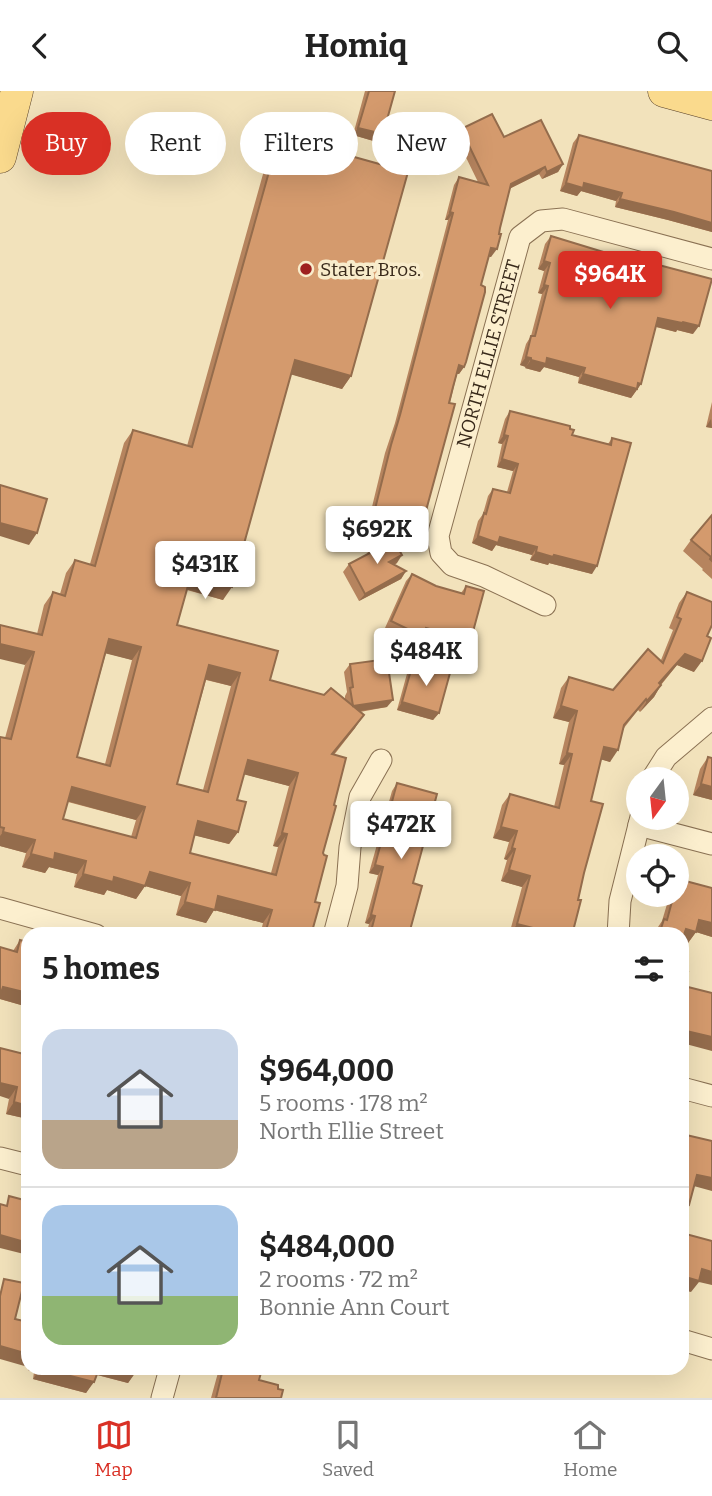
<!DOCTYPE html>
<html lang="en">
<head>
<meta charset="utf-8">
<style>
	body { margin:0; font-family:Bitter,serif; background:#f2f2f2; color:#222; height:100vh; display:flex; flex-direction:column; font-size:26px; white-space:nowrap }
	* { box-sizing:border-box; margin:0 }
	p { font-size:23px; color:#767676 }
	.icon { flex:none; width:38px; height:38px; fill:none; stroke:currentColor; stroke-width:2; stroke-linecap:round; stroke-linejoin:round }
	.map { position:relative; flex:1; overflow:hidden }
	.sheet { position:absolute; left:21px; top:836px; width:668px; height:448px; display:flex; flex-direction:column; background:#fff; border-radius:21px; box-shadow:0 7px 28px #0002 }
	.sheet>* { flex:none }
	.guide { position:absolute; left:21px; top:21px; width:670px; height:63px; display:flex; gap:14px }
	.needle { width:46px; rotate:195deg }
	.fabs { position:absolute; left:626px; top:676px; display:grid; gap:14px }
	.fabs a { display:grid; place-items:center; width:63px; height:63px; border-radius:50%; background:#fff; box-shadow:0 7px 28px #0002; font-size:35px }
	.price { position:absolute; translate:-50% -60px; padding:0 16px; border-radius:7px; background:#fff; color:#222; font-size:23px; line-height:46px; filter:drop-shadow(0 2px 4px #0008) }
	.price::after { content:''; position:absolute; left:50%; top:42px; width:21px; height:16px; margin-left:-10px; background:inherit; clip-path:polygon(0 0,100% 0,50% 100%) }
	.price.current { background:#d93025; color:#fff }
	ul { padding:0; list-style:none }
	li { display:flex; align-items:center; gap:21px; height:175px; padding:0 21px }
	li+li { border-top:2px solid #e0e0e0 }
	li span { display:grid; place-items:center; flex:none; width:196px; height:140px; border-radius:21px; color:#555 }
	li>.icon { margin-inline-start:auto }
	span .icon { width:84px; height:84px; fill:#fffc; stroke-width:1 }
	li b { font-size:30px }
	h2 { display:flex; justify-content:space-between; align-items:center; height:84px; padding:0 21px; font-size:30px }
	.chip { padding:0 24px; border-radius:32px; background:#fff; box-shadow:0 7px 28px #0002; font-size:24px; line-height:63px }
	.chip.current { background:#d93025; color:#fff }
	header { display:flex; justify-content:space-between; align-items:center; height:91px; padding:0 21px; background:#fff; font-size:32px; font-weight:700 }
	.tab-bar { display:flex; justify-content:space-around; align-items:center; height:98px; border-top:2px solid #e0e0e0; background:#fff; font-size:19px; color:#767676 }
	.tab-bar a { display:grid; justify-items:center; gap:4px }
	.tab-bar .current { color:#d93025 }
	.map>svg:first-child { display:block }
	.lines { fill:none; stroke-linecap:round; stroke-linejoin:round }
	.minor-casing { stroke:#8a7153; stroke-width:23 }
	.primary-casing { stroke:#573f28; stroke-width:33 }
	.minor { stroke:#fcefce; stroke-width:21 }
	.primary { stroke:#fada8d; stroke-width:32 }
	.wall { fill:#b6845e; fill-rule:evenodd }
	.shaded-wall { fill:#946c4c }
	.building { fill:#d49a6d; stroke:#946c4c; stroke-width:2; fill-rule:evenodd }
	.poi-dot { fill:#9e201e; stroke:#f8eccb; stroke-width:2.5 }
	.labels { text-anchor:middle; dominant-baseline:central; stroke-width:7; stroke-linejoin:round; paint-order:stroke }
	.poi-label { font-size:19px; fill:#38291a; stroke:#f8eccb; text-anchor:start }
	.street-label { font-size:19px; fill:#38291a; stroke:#f8eccb }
</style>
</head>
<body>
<header><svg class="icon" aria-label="back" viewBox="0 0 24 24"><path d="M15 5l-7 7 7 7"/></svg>Homiq<svg class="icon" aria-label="search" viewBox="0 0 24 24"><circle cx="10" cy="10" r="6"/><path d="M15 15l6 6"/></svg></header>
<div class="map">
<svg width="712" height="1307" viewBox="0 0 712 1307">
	<rect width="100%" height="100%" fill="#f2e2bb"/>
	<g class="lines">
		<g class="minor-casing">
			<g id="minor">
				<path id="s1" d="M545 514 484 485 452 474 441 462 438 445 520 146 541 130 563 128 712 168"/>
				<path d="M652 688 666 666 712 627"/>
				<path d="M639 734 712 753"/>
				<path d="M0 817 96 844"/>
				<path d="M334 844 347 795 350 756 360 706 381 669"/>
				<path d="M618 844 620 810 641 726"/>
				<path d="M682 997 712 1005"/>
				<path d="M0 1067 28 1074"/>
				<path d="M682 1249 712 1258"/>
				<path d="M162 1307 170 1278"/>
			</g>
		</g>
		<g class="primary-casing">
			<g id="primary">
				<path d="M664 0 712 13"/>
				<path d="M0 66 17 0"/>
			</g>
		</g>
		<use href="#minor" class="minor"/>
		<use href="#primary" class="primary"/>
	</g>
	<g class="wall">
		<path d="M365 0H395L383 43 377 51 353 44Z"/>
		<path d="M461 38 504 46 563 73 558 81 542 88 539 83 509 98 491 166 488 165 481 194 464 276 459 283H457L418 442 415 441 414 449 408 456 396 453 397 472 394 474 406 480 401 488 359 510 343 481 349 473 366 464 370 458 383 450 365 445 385 362 395 332 448 129H445L454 94 459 86 478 91 456 46Z"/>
		<path d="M579 44 712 80V141L668 129 615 116 616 110 581 100 577 105 560 100 573 52Z"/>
		<path d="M279 45 351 285 342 298 291 283 223 509 187 499 177 534 270 589 324 604 345 608V605L347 601 344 581 350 573 387 616 360 621 355 637 334 664 323 762 315 811 311 844H260L263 832 214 819 206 832 176 824 181 805 145 795 136 808 107 799 104 804 74 796 77 783 49 776 45 782 22 776 26 762 0 755V646L5 647 25 574 37 543 44 514 53 501 60 503 66 482 75 469 90 473 124 352 133 339 187 355 270 58ZM106 562 132 569 105 673 77 666ZM206 589 231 595 203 699 177 693ZM244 683 289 695 273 755 278 756 271 782 190 762 194 744 229 753 238 741 237 709ZM68 711 136 729 131 746 63 728Z"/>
		<path d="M551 145 609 164 614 169 652 179 655 173 693 243 677 239 676 241 656 236 641 293 631 307 578 292 579 286 544 276 540 281 525 277 526 276 520 274 526 253 531 245 542 203 538 202 544 180 538 178 545 153Z"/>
		<path d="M712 311V337L706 336Z"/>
		<path d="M510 320 570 338 572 344 608 353 612 347 592 483 549 472 548 474 530 469 532 464 496 454 492 460 472 452 478 430 483 423 488 405 493 398 507 401 513 380 497 376 502 353 498 352 505 328Z"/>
		<path d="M712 424V488L702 479 703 478 683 460 691 449Z"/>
		<path d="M412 483 436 495 461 502 466 495V555L450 551 449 553 422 545 417 553 385 537 406 490Z"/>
		<path d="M687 501 694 581 677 574 661 594 654 606 640 621 638 619 624 637 610 671 601 668 591 710 584 782 578 809 572 844H509L522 796 501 790 507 769 504 768 509 751 493 747 502 714 510 703 554 716 564 674 559 673 569 631 553 627 561 597 569 586 613 599 661 569 673 539 669 537 679 512Z"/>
		<path d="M413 572 439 622 433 629 397 619 408 579Z"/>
		<path d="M708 666 712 709 693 704 700 678Z"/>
		<path d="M397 692 413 792 409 843 412 844H366L369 833 365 832 378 784 369 782 392 700Z"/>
		<path d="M678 788 712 797V846L696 841 688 852 682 844H655L656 839 662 830 670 803H677V790Z"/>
		<path d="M20 849 28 851V916L0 908V856L13 860Z"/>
		<path d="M28 964V1028L6 1023 9 1008Z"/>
		<path d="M29 1278H137L128 1292 97 1284 86 1302 33 1288 34 1281 28 1279Z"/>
		<path d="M219 1278H262L259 1289 278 1298 281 1307H211Z"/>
	</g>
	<g class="shaded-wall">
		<path d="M358 37 383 43 377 51 353 44Z"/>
		<path d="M563 73 558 81 542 88 547 81Z"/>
		<path d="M545 76 539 83 505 100 511 93Z"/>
		<path d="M566 92H584L622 102 616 110 581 100 577 105 560 100Z"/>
		<path d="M620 108 674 121 712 132V141L668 129 615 116Z"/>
		<path d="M450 121 453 122 448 129H445Z"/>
		<path d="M491 157 497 158 491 166 485 165Z"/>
		<path d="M544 170 550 172 544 180 538 178Z"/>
		<path d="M544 194 548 195 542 203 538 202Z"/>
		<path d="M658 227 683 231 699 235 693 243 677 239 676 241 653 235Z"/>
		<path d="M526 266 531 267 526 276 520 274Z"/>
		<path d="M547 267 585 277 579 286 544 276 540 281 525 277 531 269Z"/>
		<path d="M295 269 351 285 342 298 286 282Z"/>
		<path d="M459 274 464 276 459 283 453 282Z"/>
		<path d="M583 283 641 293 631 307 578 292Z"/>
		<path d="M711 328 712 337 706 336Z"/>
		<path d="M504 344 508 345 502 353 498 352Z"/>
		<path d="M502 368 518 373 513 380 497 376Z"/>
		<path d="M0 432 37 442 29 454 0 445Z"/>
		<path d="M418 433 423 434 418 442 412 440Z"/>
		<path d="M370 438 414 449 408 456 365 445Z"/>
		<path d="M478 445 500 446 537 456 532 464 496 454 492 460 472 452Z"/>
		<path d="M536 461 554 464 597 475 592 483 549 472 548 474 530 469Z"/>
		<path d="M402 464 397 472 383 479 389 471Z"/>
		<path d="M406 480 401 488 359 510 365 503Z"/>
		<path d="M191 484 232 496 223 509 182 497Z"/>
		<path d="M426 537 455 543 471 548 466 555 450 551 449 553 421 545Z"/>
		<path d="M109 548 141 556 132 569 100 561Z"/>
		<path d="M0 553 34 561 25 574 0 568Z"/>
		<path d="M685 563 702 570 694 581 677 574 652 604 659 592Z"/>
		<path d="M209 574 240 582 231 595 200 587Z"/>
		<path d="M661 594 654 606 640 621 647 610Z"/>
		<path d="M393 609 387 616 347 622 353 615Z"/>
		<path d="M402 611 439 622 433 629 397 619Z"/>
		<path d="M561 615 577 620 569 631 553 627Z"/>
		<path d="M364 624 355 637 323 676 332 663Z"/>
		<path d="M604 656 618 659 610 671 596 667Z"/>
		<path d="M567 662 572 663 564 674 559 673Z"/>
		<path d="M248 669 298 682 289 695 239 682Z"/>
		<path d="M701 693 712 696V709L693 704Z"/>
		<path d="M72 696 145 716 136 729 63 709Z"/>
		<path d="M198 730 238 741 229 753 189 743Z"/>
		<path d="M501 736 517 740 509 751 493 747Z"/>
		<path d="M3 741 35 749 26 762 0 755V745Z"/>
		<path d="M282 742 287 743 278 756 273 755Z"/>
		<path d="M512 757 515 758 507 769 504 768Z"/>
		<path d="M55 762 86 770 77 783 49 776 45 782 22 776 31 763Z"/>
		<path d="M375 774 383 776 378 784 369 782Z"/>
		<path d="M509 779 530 785 522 796 501 790Z"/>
		<path d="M150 781 190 792 181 805 145 795 136 808 107 799 104 804 74 796 83 783 114 786Z"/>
		<path d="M218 805 272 819 263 832 214 819 206 832 176 824 185 811Z"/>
		<path d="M371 824 375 825 369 833 365 832Z"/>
		<path d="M699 829 712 832V846L696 841 688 852 682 850 686 838Z"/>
		<path d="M517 833 541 839 538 844H510Z"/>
		<path d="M266 839 281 844H263Z"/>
		<path d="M3 896 28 902V916L0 908V900Z"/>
		<path d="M682 939 712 946V960L682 952Z"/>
		<path d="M0 992 17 996 9 1008 0 1005Z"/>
		<path d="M14 1011 28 1015V1028L6 1023Z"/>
		<path d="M697 1084 712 1087V1100L690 1094Z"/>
		<path d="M682 1112 689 1114 682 1123Z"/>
		<path d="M0 1144 28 1152V1164L0 1157Z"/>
		<path d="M702 1178 712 1181V1194L699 1191 691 1201 682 1199V1185Z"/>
		<path d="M0 1255 28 1263V1276L0 1268Z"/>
		<path d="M30 1278H37L34 1281 28 1279Z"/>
		<path d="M40 1278H43L94 1291 86 1302 33 1288Z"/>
		<path d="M98 1278H122L136 1281 128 1292 94 1283Z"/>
	</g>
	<g class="building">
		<path d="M369 0H395L383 43 358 37Z"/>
		<path d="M492 23 504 46 541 29 563 73 547 81 545 76 511 93 500 137 499 143H501L497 158 491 157 481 194 485 196V201L466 271 464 276 459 274 453 296 449 312 455 313 427 416 423 434 418 433 414 449 370 438 391 354 400 324 453 122 450 121 459 86 488 94 461 38Z"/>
		<path d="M579 44 712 80V132L674 121 620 108 622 102 584 92 583 97 566 92Z"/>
		<path d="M279 45 408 81 351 285 295 269 232 496 191 484 177 534 278 560 270 589 324 604 331 597 364 624 332 663 346 667 334 714 336 715 323 762 324 764 327 765 315 811 320 812 311 844H281L266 839 272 819 218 805 215 819 185 811 190 792 150 781 145 795 114 786 113 791 83 783 86 770 55 762 54 769 31 763 35 749 3 741 4 737 0 736V646L11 648 34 561 0 553V534L42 544 53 501 65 505 75 469 95 475 133 339 192 356ZM109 548 141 556 110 675 77 666ZM209 574 240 582 208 701 177 693ZM248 669 298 682 282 742 287 743 276 784 190 762 198 730 238 741 246 711 237 709ZM72 696 145 716 136 747 63 728Z"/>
		<path d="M551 145 610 163 609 164 615 166 614 169 654 179 655 173 712 188 699 235 683 231 682 232 658 227 641 293 638 292 637 298 583 283 585 277 547 267 546 273 531 269V267L526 266 531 245H535L548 195 544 194 550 172 544 170Z"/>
		<path d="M510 320 570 335V338L574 339 572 344 611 354 612 347 631 352 597 475 554 464 553 466 536 461 537 456 500 446 498 452 478 445 484 422 486 423 493 398 510 402 518 373 502 368 508 345 504 344Z"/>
		<path d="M0 394 47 408 37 442 0 432Z"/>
		<path d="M712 424V470L710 468 711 466 691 449Z"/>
		<path d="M392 446 402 464 389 471 406 480 365 503 349 473 372 461 370 458Z"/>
		<path d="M412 483 436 495 464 503 466 495 484 500 471 548 455 543 454 545 426 537 422 545 391 530Z"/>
		<path d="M687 501 712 511V534L707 545 711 547 702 570 685 563 659 592 661 594 647 610 646 608 624 634 618 659 604 656 591 710 603 713 584 782 578 809H581L572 844H540L541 839 517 833 530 785 509 779 515 758 512 757 517 740 501 736 510 703 559 717 572 663 567 662 577 620 561 615 569 586 613 599 648 558 663 572 681 528 677 526Z"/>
		<path d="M387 568 393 609 353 615 350 597 353 596 350 573Z"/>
		<path d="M413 572 450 582 439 622 402 611Z"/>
		<path d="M708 666 712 667V696L701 693Z"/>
		<path d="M397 692 437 703 413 792 422 795 409 843 412 844H370L375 825 371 824 383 776 375 774Z"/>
		<path d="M678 788 712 797V832L699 829 696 841 686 838 682 849V844H659L664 828 667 829 674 803H677Z"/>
		<path d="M20 849 28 851V902L3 896 0 905V856L17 861Z"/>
		<path d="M682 880 688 881 684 895 712 902V946L682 939Z"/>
		<path d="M0 957 28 964V1015L14 1011 17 996 0 992Z"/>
		<path d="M682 1043 712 1050V1087L697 1084 689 1114 682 1112Z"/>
		<path d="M9 1105 28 1110V1152L0 1144V1113L7 1115Z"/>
		<path d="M682 1142 712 1150V1181L702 1178 699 1190 682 1185Z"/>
		<path d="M4 1188 24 1192 15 1228 28 1231V1263L0 1255V1205Z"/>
		<path d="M43 1278H99L94 1291Z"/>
		<path d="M122 1278H137L136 1281Z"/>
		<path d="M223 1278H262L259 1289 278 1294V1298L283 1299 281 1307H216Z"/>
	</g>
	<circle class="poi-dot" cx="306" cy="178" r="7"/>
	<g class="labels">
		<g class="poi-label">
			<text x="320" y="178">Stater Bros.</text>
		</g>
		<g class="street-label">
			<text stroke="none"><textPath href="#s1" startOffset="324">NORTH ELLIE STREET</textPath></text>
		</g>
	</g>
</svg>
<div class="fabs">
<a><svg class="needle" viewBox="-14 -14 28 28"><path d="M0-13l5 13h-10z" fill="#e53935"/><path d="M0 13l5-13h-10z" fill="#767676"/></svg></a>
<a><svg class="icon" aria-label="locate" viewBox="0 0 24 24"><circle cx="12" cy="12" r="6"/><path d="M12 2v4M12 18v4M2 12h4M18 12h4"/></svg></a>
</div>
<b class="price current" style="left:610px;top:220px">$964K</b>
<b class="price" style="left:377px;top:475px">$692K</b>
<b class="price" style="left:205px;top:510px">$431K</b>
<b class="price" style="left:426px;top:597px">$484K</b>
<b class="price" style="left:401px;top:770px">$472K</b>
<div class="guide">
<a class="chip current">Buy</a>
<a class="chip">Rent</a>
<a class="chip">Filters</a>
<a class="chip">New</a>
</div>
<section class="sheet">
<h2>5 homes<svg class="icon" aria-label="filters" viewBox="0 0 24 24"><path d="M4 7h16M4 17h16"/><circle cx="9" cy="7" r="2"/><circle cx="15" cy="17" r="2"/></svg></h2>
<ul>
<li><span style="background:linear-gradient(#c9d6e8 65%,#b9a48a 0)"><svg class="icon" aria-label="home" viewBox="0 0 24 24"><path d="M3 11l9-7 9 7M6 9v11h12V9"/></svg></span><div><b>$964,000</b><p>5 rooms · 178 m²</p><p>North Ellie Street</p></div></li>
<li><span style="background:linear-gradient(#a9c7e8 65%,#8fb573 0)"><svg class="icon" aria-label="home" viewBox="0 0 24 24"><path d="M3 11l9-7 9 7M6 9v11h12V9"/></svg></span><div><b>$484,000</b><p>2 rooms · 72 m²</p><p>Bonnie Ann Court</p></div></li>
</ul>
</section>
</div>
<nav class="tab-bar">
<a class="current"><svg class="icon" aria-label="map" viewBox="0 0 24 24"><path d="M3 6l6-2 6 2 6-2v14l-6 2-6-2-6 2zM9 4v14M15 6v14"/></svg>Map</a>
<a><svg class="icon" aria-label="saved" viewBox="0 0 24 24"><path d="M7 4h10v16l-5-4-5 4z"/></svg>Saved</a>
<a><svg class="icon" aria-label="home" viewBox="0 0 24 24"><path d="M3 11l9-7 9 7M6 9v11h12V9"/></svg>Home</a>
</nav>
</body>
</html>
